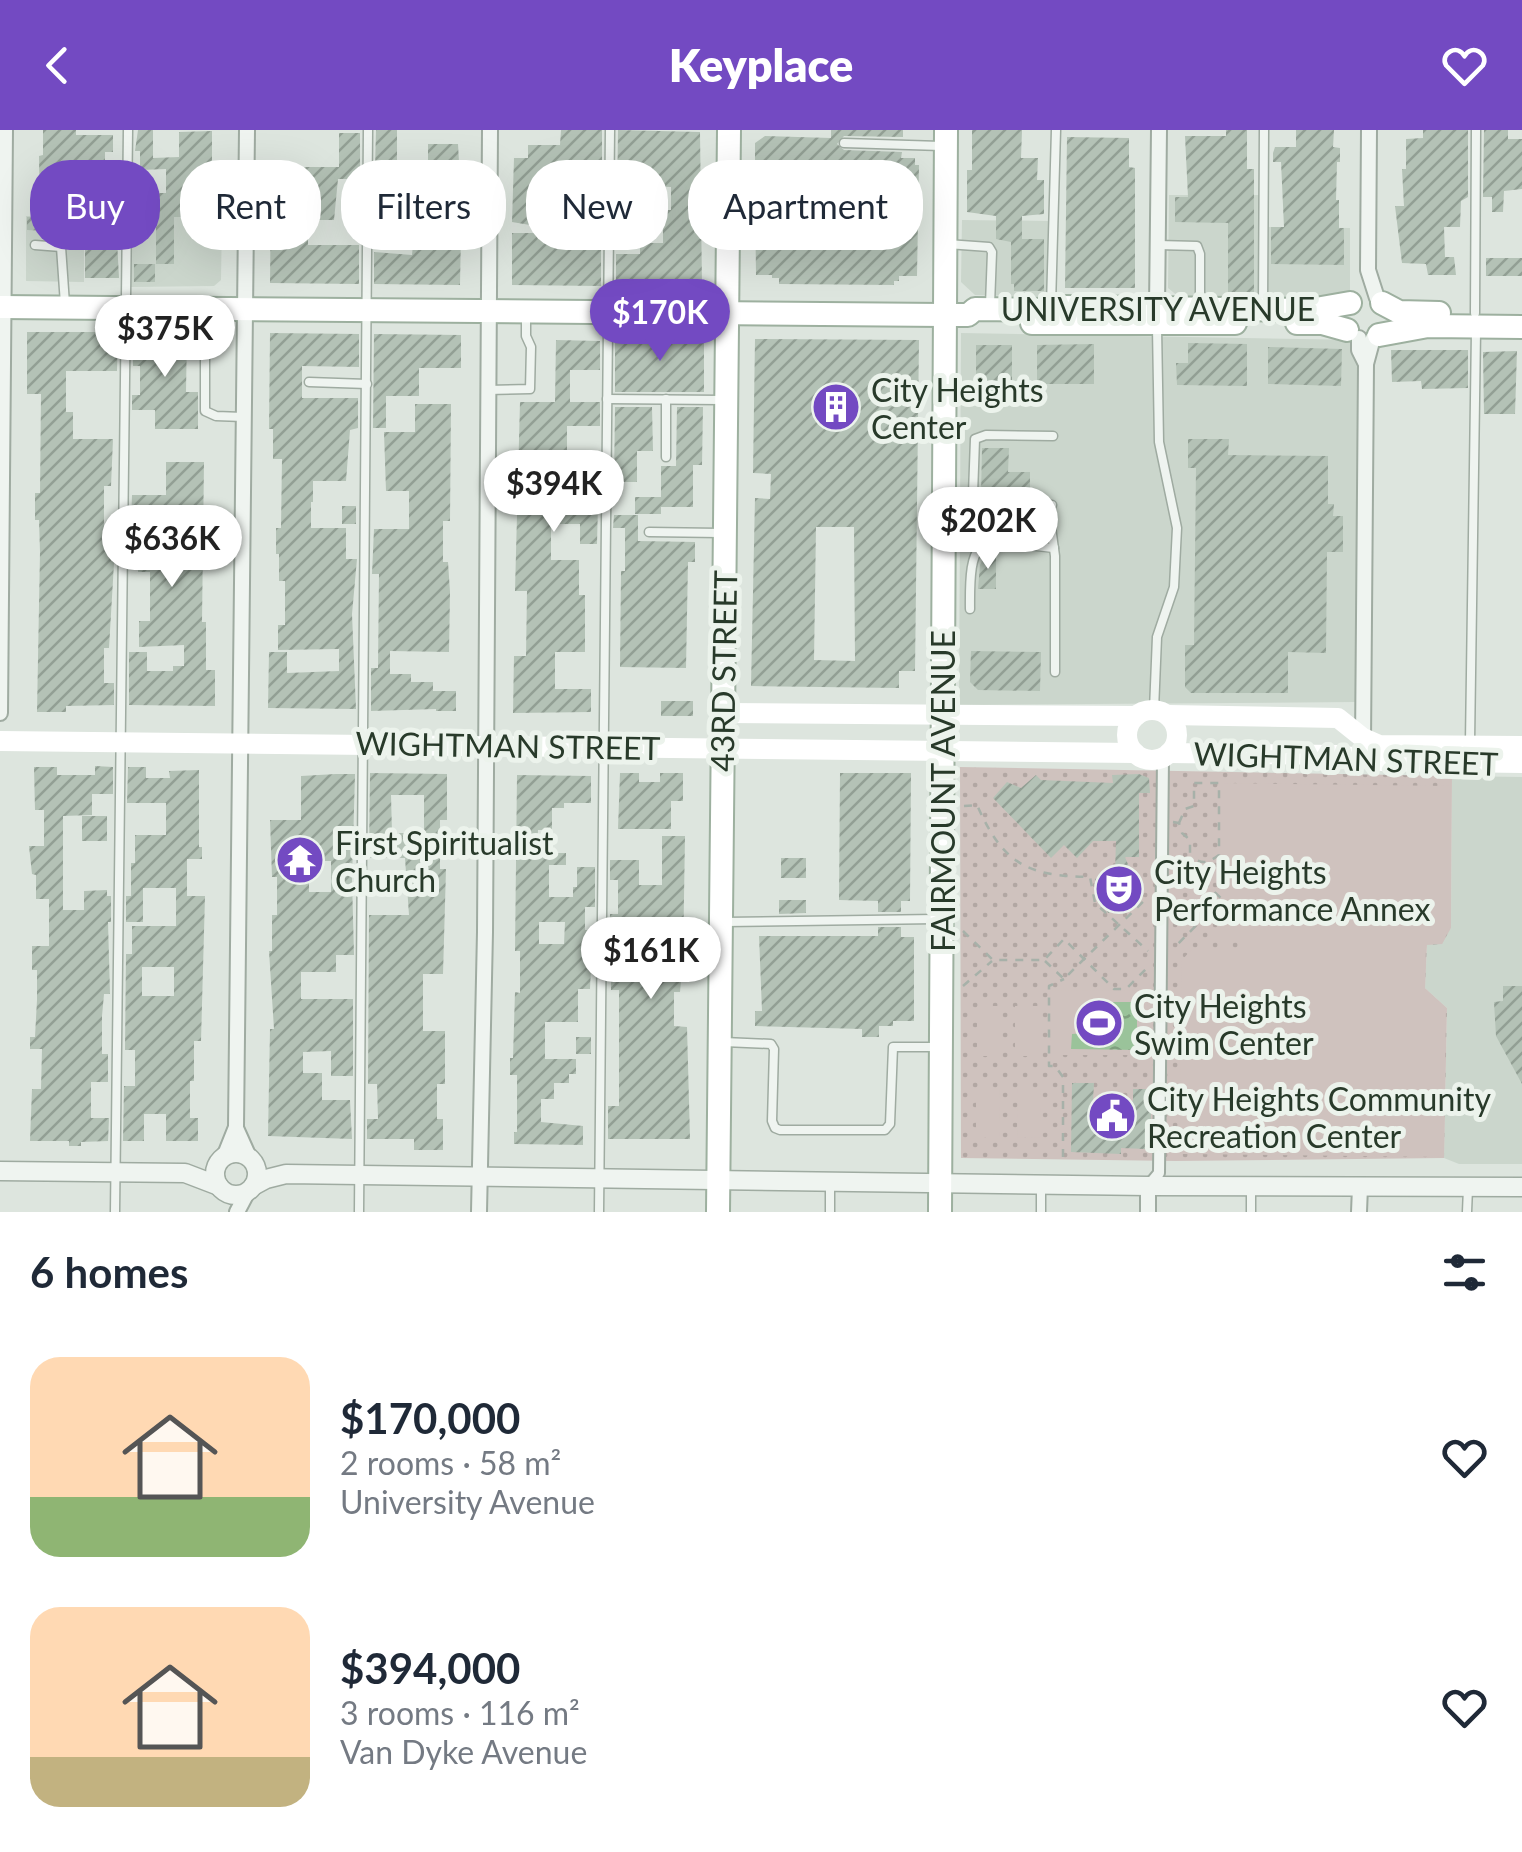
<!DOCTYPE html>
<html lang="en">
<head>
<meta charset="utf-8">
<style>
	body { margin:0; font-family:Lato,sans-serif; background:#f6f6f7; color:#1f2937; height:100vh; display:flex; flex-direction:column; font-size:38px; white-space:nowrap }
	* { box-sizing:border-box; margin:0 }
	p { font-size:32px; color:#747a83 }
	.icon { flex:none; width:55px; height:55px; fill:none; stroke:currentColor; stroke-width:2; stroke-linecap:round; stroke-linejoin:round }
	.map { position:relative; height:1082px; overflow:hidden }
	.sheet { display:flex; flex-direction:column; background:#fff; flex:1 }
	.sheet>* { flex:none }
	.guide { position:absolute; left:30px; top:30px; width:1000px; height:90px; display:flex; gap:20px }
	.price { position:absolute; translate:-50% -85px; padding:0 22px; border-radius:35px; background:#fff; color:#222; font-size:32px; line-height:65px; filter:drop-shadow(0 2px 5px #0008) }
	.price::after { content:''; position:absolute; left:50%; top:60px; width:30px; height:22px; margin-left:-15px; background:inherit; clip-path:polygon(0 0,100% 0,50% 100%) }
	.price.active { background:#734ac2; color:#fff }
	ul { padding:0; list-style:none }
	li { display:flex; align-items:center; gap:30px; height:250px; padding:0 30px }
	li span { display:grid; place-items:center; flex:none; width:280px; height:200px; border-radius:30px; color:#555 }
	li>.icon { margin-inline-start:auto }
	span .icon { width:120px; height:120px; fill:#fffc; stroke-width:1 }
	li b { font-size:42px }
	h2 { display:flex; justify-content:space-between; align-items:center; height:120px; padding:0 30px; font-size:42px }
	.pill { padding:0 35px; border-radius:40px; background:#fff; box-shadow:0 10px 40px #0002; font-size:35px; line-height:90px }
	.pill.active { background:#734ac2; color:#fff }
	header { display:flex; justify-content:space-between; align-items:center; height:130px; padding:0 30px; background:#734ac2; color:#fff; font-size:45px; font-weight:800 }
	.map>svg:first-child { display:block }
	.built { fill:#cbd6cc }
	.park { fill:url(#park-dots) }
	.garden { fill:#cfc2be }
	.water { fill:url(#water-ripples) }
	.building { fill:url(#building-hatch); fill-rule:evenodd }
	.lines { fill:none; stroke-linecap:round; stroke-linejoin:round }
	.service-casing { stroke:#9faba1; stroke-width:11 }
	.pedestrian-casing { stroke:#9faba1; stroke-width:14 }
	.minor-casing { stroke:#9faba1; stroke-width:18 }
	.tertiary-casing { stroke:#9faba1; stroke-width:21 }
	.primary-casing { stroke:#9db09f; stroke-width:26 }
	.path { stroke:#a7b1a9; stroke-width:2.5; stroke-dasharray:8 8; stroke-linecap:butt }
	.service { stroke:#eff4f0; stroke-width:8 }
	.pedestrian { stroke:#eff4f0; stroke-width:10 }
	.minor { stroke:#eff4f0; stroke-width:14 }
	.tertiary { stroke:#eff4f0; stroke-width:18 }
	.secondary { stroke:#fff; stroke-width:20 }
	.primary { stroke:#fff; stroke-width:22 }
	.labels { text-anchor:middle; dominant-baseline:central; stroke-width:10; stroke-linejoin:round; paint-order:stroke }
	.street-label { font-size:32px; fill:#283a2a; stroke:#ecf3ec }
	.poi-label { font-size:32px; fill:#283a2a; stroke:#ecf3ec; text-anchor:start }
</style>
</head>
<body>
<header><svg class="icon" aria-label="back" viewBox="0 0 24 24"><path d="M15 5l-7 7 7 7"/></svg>Keyplace<svg class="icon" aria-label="heart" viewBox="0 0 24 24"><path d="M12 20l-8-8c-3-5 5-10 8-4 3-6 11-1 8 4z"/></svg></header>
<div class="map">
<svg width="1522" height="1082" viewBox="0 0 1522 1082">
	<defs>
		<pattern id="park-dots" width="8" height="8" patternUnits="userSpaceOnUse" patternTransform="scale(2.5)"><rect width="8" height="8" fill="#cfc2be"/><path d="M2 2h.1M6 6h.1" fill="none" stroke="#b2a7a3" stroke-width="1.8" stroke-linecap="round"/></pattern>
		<pattern id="water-ripples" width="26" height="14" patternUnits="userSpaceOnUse" patternTransform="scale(2.5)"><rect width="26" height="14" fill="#9ac39a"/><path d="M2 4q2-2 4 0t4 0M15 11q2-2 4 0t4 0" fill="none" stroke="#7e9f7e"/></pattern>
		<pattern id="building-hatch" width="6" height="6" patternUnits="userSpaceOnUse" patternTransform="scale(2.5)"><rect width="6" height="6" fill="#b4c2b6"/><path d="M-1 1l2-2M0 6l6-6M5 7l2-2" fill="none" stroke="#929f94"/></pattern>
	</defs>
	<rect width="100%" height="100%" fill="#dde5de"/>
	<g class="built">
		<path d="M1169 65H1261V97L1350 98V160L1344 169 1179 167 1168 158Z"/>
		<path d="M26 86H100V114L84 115V152L26 151Z"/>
		<path d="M129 86 222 87 221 150 214 156 130 157Z"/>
		<path d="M962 90 1049 91V167L975 165 961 152Z"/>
		<path d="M961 203 1360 210 1355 572 959 575Z"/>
		<path d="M1452 646 1522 647V1034H1459L1444 1028 1447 878 1425 858 1427 815 1451 798Z"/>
	</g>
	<path class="park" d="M960 637 1452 646 1451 798 1442 814 1427 815 1425 858 1447 878 1444 1028 1175 1031 961 1028Z"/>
	<g class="garden">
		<path d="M1222 653 1450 656V798L1442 814H1426L1425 859 1446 878 1444 1027 1180 1024 1182 830 1193 818H1250V811H1222Z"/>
		<path d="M1051 860 1148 861 1147 925H1062L1061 933H1050Z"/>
		<rect x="977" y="876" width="23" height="50"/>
		<rect x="1015" y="876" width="23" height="50"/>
		<path d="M976 958H1000L999 1007H976Z"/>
		<path d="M1018 958H1041L1040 1008 1017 1007Z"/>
	</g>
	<path class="water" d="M1085 872H1137V920L1071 919 1072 904 1085 903Z"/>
	<g class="building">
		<path d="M43 0H76V5H113V22H105V54L62 55V90L116 91 119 148H85V103L27 100V87H40L39 26 43 25Z"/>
		<path d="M138 0H153V28L179 27V2L212 1V56H205L206 83 203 87H174V134H156V87L135 86V63H166V39L140 40V21H135Z"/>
		<path d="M376 0H397V42H428V14H458L459 32H454L452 103H461L460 155 374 154V122L412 125 414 103H395V88H385L386 38H375Z"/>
		<path d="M561 0H602V61H589V92H601V156L512 155V103H535L536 96 512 92 514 28H528V15H560Z"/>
		<path d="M618 0 700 2 702 155 616 156V124H640V113H663V80H671V57L648 56V75H617Z"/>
		<path d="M831 0H903V7L844 6 837 14 844 20 902 22 901 28H915V35H919L917 146H899V151H894V155L779 154V148H772V145H756L755 64H759V36H755V13L765 6 831 8ZM822 35 875 36 874 73 871 91H868V108H835V72H822Z"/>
		<path d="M972 0H1022L1021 28H1038L1037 50H1044V84L1022 86V109H1044V161H1014V154H1011V112L996 109V86L967 82V40H972Z"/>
		<path d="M1226 0H1247V39H1254V162H1228V93L1175 92V67H1188L1185 6H1226Z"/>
		<path d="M1296 0H1334L1333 17 1340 18V32H1337L1336 70H1339V98H1344V135L1271 134V97H1284L1281 32H1273V23L1275 17H1296Z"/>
		<path d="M1423 0H1468V67L1461 71 1460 97H1444L1445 127H1454L1456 145H1428L1426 134 1402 133 1395 76H1404L1402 39H1406V9L1423 8Z"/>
		<path d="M1484 0H1508V9H1522V59L1504 61 1503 82H1492V67H1483Z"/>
		<path d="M339 3H360V38H357V49H338L334 90H308V115H359V154L270 153 271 58H283L284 37H339Z"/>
		<path d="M1067 7 1129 8V37L1135 38V158H1065Z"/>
		<rect x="1486" y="128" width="36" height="18"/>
		<rect x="134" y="134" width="21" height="18"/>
		<path d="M27 202H118L117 241H66V282H73V309H113L111 356H104V399H116L109 518H104V553H114V575L66 576V582H37L40 422 39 390H35V363H40L41 264H27Z"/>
		<path d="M133 203H187L186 262H198V299H155V280H132V265H140V236H133Z"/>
		<path d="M270 203 359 204V237L302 236V268H358V298L350 300 346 351H313V372H311V398H346V429H357L352 484 356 579 268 578 269 522H287V543L339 541V519L278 520V495H285V451H279V424H276V398H281L282 329H273V299H269Z"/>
		<path d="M374 204 461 205V238H419V266H386V298H373Z"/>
		<rect x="615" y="207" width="89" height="55"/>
		<path d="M755 209 919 210 915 541H899V558L751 556 755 368 770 369 771 344 753 343ZM816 397H854L855 531 814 530Z"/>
		<path d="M556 210 600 211V240H570V272H600V296H567V334H599L597 414H580V394H551V430H579V465H585V522H555V559H591V582L513 583 514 526H526L527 461H515L520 272H555Z"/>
		<path d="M1188 213 1247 214V256L1177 255 1176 233H1188Z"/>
		<path d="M1094 214V254H1037V215Z"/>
		<rect x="976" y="215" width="36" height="45"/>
		<path d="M1268 217 1342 219 1341 256 1268 254Z"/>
		<path d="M1391 220H1468V258L1422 259 1421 251 1392 252Z"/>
		<path d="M1517 221 1515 284H1484L1483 222Z"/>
		<path d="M415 274H451L450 391H443V432H448L450 462 449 522 390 521V544H411V552H433V561H456V581H436V579L371 581V538H378L379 444H372L374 399H409V361H386L384 302H415Z"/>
		<path d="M615 277H652L653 321H637V352H614Z"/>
		<path d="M677 277H703L702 335H693V377H661V384H635V367H661V373V336H676Z"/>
		<path d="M1188 309H1229L1228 325 1328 326V374H1334L1333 386H1343V422H1327L1326 523 1288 522V563H1191L1185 557V515H1194L1196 338H1188Z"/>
		<path d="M982 318H1009L1008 342H1030V367L981 365Z"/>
		<path d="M166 332H204L202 492H206V540H215V576L129 575V522H147V541H173V536H184V515L139 517V491H150V442H138V423H130L132 365H166Z"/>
		<rect x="342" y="376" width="14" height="18"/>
		<path d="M614 385H638V411L695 412V432H688L686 538 620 537 621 441H625V398H613Z"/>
		<path d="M986 423H996V459H978L980 435Z"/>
		<path d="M971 521 1041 522 1040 561 978 560 970 552Z"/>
		<rect x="661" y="571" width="32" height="15"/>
		<path d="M95 636 113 637V664H92V685L63 686V780H84V761L107 760V766H111V792H108L110 864H104L102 886V924H108V952H91V988H109L108 1011 81 1012V1016H69V1011H30L32 959H41L42 919H30V907H35L37 870V840H32V816H49V769H36V745L32 744 29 716H44V680H35L34 637H57V645H95Z"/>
		<path d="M128 637H146V648H170L169 641 199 640V717H202V729H187V766H205L201 911H194V951H190V988H198V1011H166V984H144V1011H123L124 956H135V920H125L126 824H132V796H176V758H143V792H126V766H131V733H135V705H166V673H127ZM142 837H174V866H142Z"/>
		<path d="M370 643 447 644V690H440V739H446L443 844H423V901H445V954H437V989H443V1020H414V1009H367V989H378L377 954H368L369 785H409L405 728H369ZM391 665H424V703H392Z"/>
		<path d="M620 643H639V652H660V643H683V671H671V699H618Z"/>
		<path d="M840 643H911L910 771H901V782H878V771L839 770Z"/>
		<path d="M336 644H355L352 750 354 825H336V842H301V869H353V946H331V921L303 922V943H322V970H350L352 1009 268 1006 270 899H274L269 821H272V785H277V747H272L270 690H301V646ZM309 731H331V762H309Z"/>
		<path d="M1139 644 1149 648 1150 663H1139V727H1125L1142 769 1108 783 1095 749 1115 741 1116 711H1093L1077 728 1064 715 1051 728 993 668 1007 652 1021 658 1036 645 1041 650 1113 653 1112 645Z"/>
		<path d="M517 645 591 646V673H564V678H552V700H538L537 723H566V735H549V767H573V757H577V737H595V777H585V800H593L590 859H578V892H545V929H576V944H569V953H554V969H541V992L583 996V1015L514 1014V1002H517V945H510V928H513L515 862 520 863V821H515ZM539 792H565L564 814H539Z"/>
		<rect x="82" y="686" width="25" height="25"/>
		<path d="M662 706H685L683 829 680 862H674V896L687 897 690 1009H608V976H619V860H611V832H630V803H610V784H618V750H610V730H639V755H662Z"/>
		<rect x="781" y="728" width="25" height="20"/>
		<path d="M779 770H806V783L779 784Z"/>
		<path d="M878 797H901V807H914V891H893V896H879V907H862V899L755 896V881H762L759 806H878Z"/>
		<path d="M1503 856H1522V954L1496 906 1494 872 1503 871Z"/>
		<rect x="576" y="907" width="15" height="17"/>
		<path d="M1072 953H1094L1093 971H1133V959H1151V1000H1145V1019L1121 1018V1024L1071 1022Z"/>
	</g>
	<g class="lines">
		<g class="service-casing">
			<g id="service">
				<path d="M844 13 941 16"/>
				<path d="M947 114 989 117 992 122 990 175"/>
				<path d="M35 115 61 117 65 174"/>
				<path d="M1158 115 1197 116 1200 124V177"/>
				<path d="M1051 175 1056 0"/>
				<path d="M1263 175 1264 0"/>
				<path d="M1475 183 1476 0"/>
				<path d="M205 184V281L216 286 243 287"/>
				<path d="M309 252 367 254"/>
				<path d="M487 260 530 259 531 217 526 206V184"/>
				<path d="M607 269 722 270"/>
				<path d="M666 327V269"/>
				<path d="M1052 375 984 374 975 371 973 364 975 309 986 305 1053 306"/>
				<path d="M948 396 1051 397 1055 426V542"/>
				<path d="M649 402 720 403"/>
				<path d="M970 479C969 396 982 411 1054 418"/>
				<path d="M1154 580 1157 507 1174 457 1177 398 1159 312 1157 198"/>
				<path d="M1470 612 1476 201"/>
				<path d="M725 792 936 789"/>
				<path d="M724 912 771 914 774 919 772 991 775 998 780 1000H885L890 994 893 917H939"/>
				<path d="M115 1082 128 0"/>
				<path d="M359 1082 368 0"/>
				<path d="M599 1082 610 0"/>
				<path d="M830 1082V1054"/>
				<path d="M1041 1082V1058"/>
				<path d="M1251 1082V1055"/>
				<path d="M1467 1082 1468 1058"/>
			</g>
		</g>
		<g class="pedestrian-casing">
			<path id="pedestrian" d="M1149 1055 1159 1043 1163 627"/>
		</g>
		<g class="minor-casing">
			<g id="minor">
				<path d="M1369 0 1368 140 1377 168"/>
				<path d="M1157 177 1159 0"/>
				<path d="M1359 208V220L1366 234"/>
				<path d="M0 583 5 0"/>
				<path d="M1363 613 1366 234 1373 208"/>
				<path d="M236 998 249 1027"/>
				<path d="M224 1027 236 997 247 0"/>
				<path d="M237 1082 248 1061"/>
				<path d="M479 1082 485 802 490 0"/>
				<path d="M1148 1082V1056"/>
				<path d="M1359 1082 1360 1057"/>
			</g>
		</g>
		<g class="tertiary-casing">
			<g id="tertiary">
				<circle cx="236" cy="1044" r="21"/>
				<path d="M0 1041 185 1043 219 1056"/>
				<path d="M253 1056 266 1049 286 1044 1148 1056 1522 1057"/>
			</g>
		</g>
		<g class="primary-casing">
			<g id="primary">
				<path d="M1382 173 1399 182 1439 183"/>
				<path d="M0 177 944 185H968L975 179 1051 180 1062 177 1310 180 1350 173"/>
				<path d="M1032 193H1235"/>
				<path d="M1297 193H1322L1347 200"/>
				<path d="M1379 205 1428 196 1522 197"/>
				<path d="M718 1082 729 0"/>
				<path d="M940 1082 946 0"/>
			</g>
		</g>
		<g class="path">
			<path d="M964 676 977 675C1003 734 1027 746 1090 747L1095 773 1148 821"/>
			<path d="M1173 692 1179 693 1182 703 1190 710V726L1183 733 1222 769 1175 817"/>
			<path d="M1179 693 1185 679 1194 676V653H1219V725C1208 733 1203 735 1191 727"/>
			<path d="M1175 727 1183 733 1175 740"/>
			<path d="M963 801 993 830H1044L1064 809 1084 829 1148 767"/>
			<path d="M1045 831 1064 849 1084 829 1114 859H1126L1149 836"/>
			<path d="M963 856 992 831"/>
			<path d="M1063 1027V947L1055 936H1049V856L1064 849"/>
		</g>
		<use href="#service" class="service"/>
		<use href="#pedestrian" class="pedestrian"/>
		<use href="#minor" class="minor"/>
		<use href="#tertiary" class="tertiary"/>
		<g class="secondary">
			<circle cx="1152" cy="605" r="25"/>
			<path d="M723 583 1136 586"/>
			<path d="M1168 585 1338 588 1363 608 1379 615 1522 616"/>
			<path d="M0 611 1135 623"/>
			<path d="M1169 623 1338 625 1379 631 1522 633"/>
		</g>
		<use href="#primary" class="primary"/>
	</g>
	<defs>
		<g id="building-disc" transform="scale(2.5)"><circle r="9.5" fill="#734ac2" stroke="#ecf3ec"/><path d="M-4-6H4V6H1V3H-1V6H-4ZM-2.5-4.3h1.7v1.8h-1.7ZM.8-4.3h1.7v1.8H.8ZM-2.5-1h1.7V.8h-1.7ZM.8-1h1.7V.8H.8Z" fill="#fff"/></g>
		<g id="temple-disc" transform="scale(2.5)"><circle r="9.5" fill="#734ac2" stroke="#ecf3ec"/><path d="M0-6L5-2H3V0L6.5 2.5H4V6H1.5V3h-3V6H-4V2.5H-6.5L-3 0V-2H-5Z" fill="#fff"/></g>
		<g id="theatre-disc" transform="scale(2.5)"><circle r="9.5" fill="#734ac2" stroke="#ecf3ec"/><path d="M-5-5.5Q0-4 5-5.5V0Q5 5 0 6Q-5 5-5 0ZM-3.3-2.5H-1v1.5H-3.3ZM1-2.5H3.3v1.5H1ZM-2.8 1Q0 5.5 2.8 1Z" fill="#fff"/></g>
		<g id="stadium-disc" transform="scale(2.5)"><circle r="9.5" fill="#734ac2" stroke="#ecf3ec"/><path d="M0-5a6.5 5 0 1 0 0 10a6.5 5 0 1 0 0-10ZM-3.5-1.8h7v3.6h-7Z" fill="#fff"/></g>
		<g id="civic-disc" transform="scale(2.5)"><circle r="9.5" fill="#734ac2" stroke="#ecf3ec"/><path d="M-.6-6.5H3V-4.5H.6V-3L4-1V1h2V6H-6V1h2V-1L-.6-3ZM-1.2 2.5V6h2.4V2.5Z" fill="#fff"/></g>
	</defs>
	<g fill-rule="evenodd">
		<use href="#building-disc" x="836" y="277"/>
		<use href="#temple-disc" x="300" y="730"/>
		<use href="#theatre-disc" x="1119" y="759"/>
		<use href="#stadium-disc" x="1099" y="893"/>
		<use href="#civic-disc" x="1112" y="986"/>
	</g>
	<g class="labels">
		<g class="street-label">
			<text x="1158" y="178">UNIVERSITY AVENUE</text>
			<text transform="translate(723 541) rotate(-89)">43RD STREET</text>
			<text transform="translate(508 615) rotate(1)">WIGHTMAN STREET</text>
			<text transform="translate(1346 628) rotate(2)">WIGHTMAN STREET</text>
			<text transform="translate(942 661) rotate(-90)">FAIRMOUNT AVENUE</text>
		</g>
		<g class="poi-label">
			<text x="871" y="259">City Heights<tspan x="871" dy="37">Center</tspan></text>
			<text x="335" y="712">First Spiritualist<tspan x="335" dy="37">Church</tspan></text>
			<text x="1154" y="741">City Heights<tspan x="1154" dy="37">Performance Annex</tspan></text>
			<text x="1134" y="875">City Heights<tspan x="1134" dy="37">Swim Center</tspan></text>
			<text x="1147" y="968">City Heights Community<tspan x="1147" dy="37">Recreation Center</tspan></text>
		</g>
	</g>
</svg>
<b class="price active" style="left:660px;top:234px">$170K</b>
<b class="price" style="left:165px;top:250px">$375K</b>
<b class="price" style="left:554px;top:405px">$394K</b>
<b class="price" style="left:988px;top:442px">$202K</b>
<b class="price" style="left:172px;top:460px">$636K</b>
<b class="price" style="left:651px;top:872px">$161K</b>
<div class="guide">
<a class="pill active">Buy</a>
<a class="pill">Rent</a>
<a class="pill">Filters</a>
<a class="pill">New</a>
<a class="pill">Apartment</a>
</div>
</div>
<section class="sheet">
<h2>6 homes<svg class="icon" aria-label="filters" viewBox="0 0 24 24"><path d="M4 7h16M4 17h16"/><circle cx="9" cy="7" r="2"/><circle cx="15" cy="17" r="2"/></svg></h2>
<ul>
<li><span style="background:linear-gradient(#ffd9b3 70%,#8fb573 0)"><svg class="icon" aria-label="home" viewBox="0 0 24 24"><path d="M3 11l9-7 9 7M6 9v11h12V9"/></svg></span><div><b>$170,000</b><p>2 rooms · 58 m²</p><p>University Avenue</p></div><svg class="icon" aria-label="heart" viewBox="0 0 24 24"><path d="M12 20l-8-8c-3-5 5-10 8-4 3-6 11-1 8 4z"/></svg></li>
<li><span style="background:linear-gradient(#ffd9b3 75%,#c2b280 0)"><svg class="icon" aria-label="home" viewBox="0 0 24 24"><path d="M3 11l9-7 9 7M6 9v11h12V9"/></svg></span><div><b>$394,000</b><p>3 rooms · 116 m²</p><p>Van Dyke Avenue</p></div><svg class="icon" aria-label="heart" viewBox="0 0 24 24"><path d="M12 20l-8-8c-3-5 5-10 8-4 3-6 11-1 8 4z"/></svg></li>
</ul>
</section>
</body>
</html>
